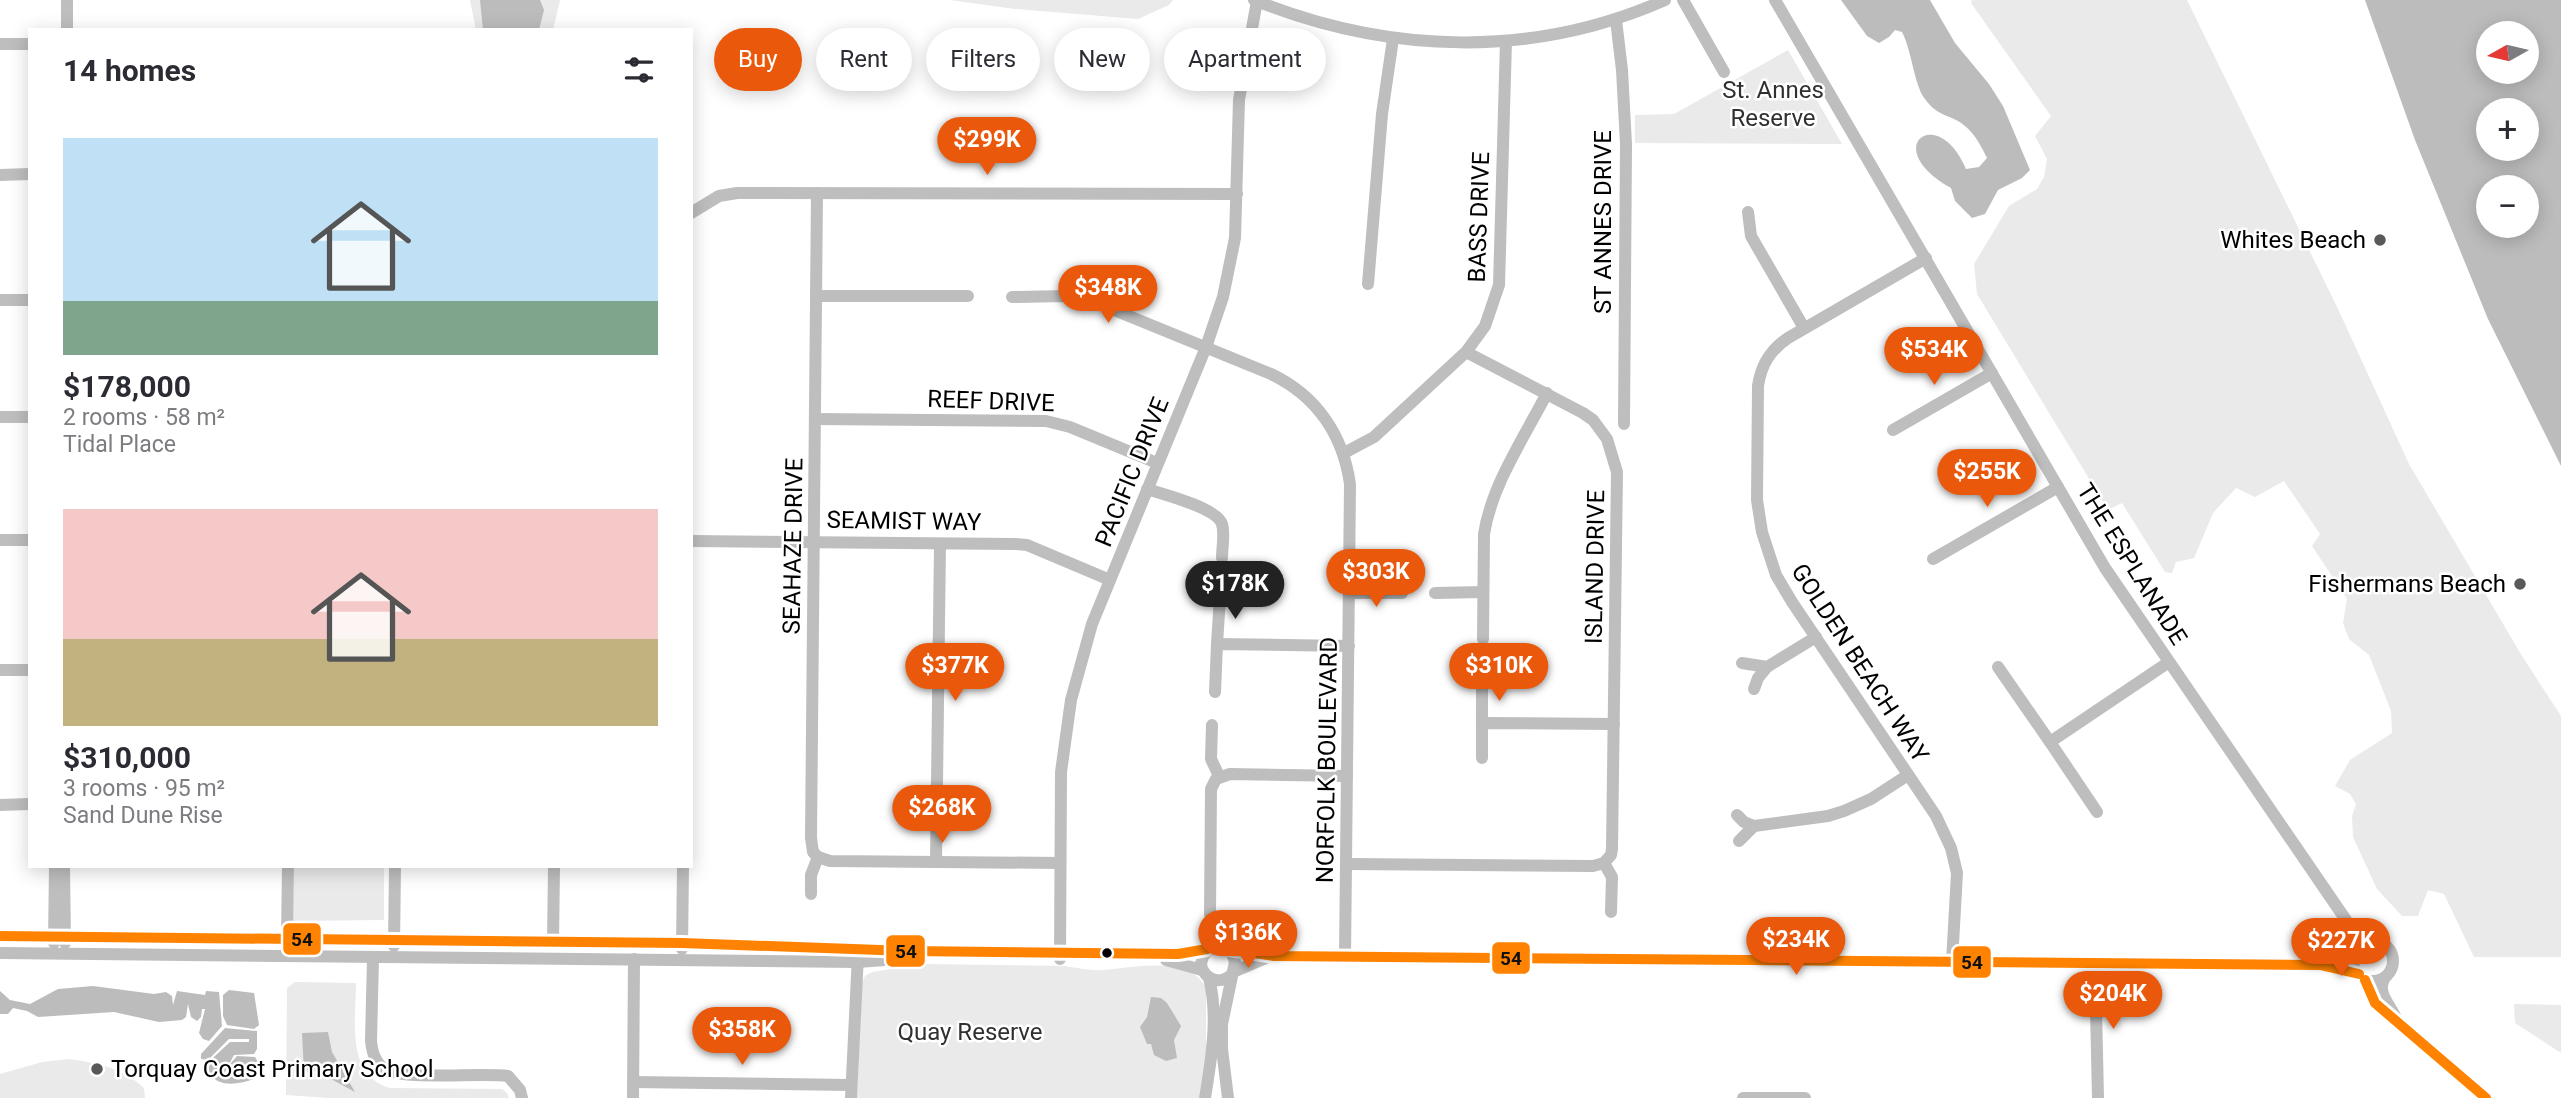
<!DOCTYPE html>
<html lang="en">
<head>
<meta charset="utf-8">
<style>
	body { margin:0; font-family:Roboto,sans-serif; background:#f2f2f3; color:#2b2b33; height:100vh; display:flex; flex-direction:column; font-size:26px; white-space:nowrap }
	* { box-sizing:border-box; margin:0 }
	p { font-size:23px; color:#7c7c81 }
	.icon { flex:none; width:38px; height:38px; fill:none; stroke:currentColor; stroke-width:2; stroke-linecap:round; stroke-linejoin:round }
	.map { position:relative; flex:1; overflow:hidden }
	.panel { position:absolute; left:28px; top:28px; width:665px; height:840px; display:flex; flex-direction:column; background:#fff; border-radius:0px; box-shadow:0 4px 18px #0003 }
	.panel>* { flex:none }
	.top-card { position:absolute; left:714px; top:28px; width:665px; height:63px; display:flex; gap:14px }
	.needle { width:46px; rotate:262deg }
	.fabs { position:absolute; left:2476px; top:21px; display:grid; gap:14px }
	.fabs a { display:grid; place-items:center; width:63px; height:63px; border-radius:50%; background:#fff; box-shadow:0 4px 18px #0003; font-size:35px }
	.price { position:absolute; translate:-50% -60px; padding:0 16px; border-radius:24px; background:#ea580c; color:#fff; font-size:23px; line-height:46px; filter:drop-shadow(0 2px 4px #0008) }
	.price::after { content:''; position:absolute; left:50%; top:42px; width:21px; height:16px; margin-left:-10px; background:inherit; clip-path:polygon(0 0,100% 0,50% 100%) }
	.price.on { background:#222; color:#fff }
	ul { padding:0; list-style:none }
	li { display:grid; align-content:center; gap:14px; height:371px; padding:0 35px }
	li span { display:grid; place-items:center; height:217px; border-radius:0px; color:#555 }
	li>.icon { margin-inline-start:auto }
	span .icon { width:126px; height:126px; fill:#fffc; stroke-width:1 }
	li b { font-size:30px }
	h2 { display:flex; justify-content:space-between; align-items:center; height:84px; padding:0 35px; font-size:30px }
	.tag { padding:0 24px; border-radius:32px; background:#fff; box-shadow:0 4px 18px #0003; font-size:24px; line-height:63px }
	.tag.on { background:#ea580c; color:#fff }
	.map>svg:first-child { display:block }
	.green { fill:#eaeaea }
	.water { fill:#bcbcbc; fill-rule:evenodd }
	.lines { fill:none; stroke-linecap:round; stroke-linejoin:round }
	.minor { stroke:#bebebe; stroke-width:12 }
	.bus-1-casing { stroke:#fff; stroke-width:16 }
	.bus-1 { stroke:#ff8200; stroke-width:10 }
	.poi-dot { fill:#595959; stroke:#fff; stroke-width:2.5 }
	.bus-dot { fill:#000; stroke:#fff; stroke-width:2.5 }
	.labels { text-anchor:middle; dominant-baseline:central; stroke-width:5; stroke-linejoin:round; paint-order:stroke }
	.park-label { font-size:24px; fill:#303030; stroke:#fff }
	.street-label { font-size:24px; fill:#000; stroke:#fff }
	.poi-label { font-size:24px; fill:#000; stroke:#fff; text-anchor:end }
	.line-badge { stroke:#fff; stroke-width:2.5 }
	.pale-badge-label { font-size:19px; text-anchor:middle; font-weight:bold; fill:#111 }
</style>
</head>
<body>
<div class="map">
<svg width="2561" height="1098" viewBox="0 0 2561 1098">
	<rect width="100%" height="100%" fill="#fff"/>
	<g class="green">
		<path d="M470 0H560L553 30H476Z"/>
		<path d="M950 0H1173L1169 5 1138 19 1015 9Z"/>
		<path d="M1972 0H2187L2339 311 2409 464 2522 656 2561 716V957H2474L2444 894 2428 890 2418 916H2402L2377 889 2353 837 2352 816 2356 804 2350 794 2335 786 2350 760 2392 733 2391 711 2369 655 2349 639 2343 623 2347 599 2312 546 2320 534 2284 481 2255 497 2236 488 2213 513 2194 558 2176 562 2172 573 2165 572 2122 503 2108 510 1977 294 1974 264 2009 206 2037 189 2044 177 2047 159 2035 136 2051 116 1971 3Z"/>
		<path d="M1788 50 1842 144 1635 143V115L1674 114Z"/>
		<path d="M294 866H384V920L293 921Z"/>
		<path d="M924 964 1065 966C1079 968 1090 971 1104 970 1132 968 1192 954 1206 989V1049L1199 1098H857L862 983 865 976 872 972Z"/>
		<path d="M295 982 356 983C356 1019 345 1075 390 1088L502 1089 507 1093 509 1098H328L286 1095 287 988Z"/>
		<path d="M2514 1004 2561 1005V1053L2515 1023Z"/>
		<path d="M69 1059C97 1063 123 1068 144 1088L145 1098H0V1074L42 1062Z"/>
	</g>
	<g class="water">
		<path d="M480 0H540L544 10 539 30H483Z"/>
		<path d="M1841 0H1930L1955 43 1989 84 2003 106 2030 170 2022 178 1998 190 1985 214 1972 218 1955 201 1951 188C1878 147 1938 102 1966 169L1979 167 1987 158C1981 146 1975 134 1965 126 1952 114 1938 118 1925 99 1914 85 1912 51 1902 32L1895 30 1889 37 1879 43 1867 36Z"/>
		<path d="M2365 0H2561V466L2488 319 2415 140ZM2488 33H2527V72H2488ZM2488 110H2527V149H2488ZM2488 187H2527V226H2488Z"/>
		<path d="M93 986 154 994 166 992 172 996 173 1005 177 991 205 995 206 991 219 992 222 1026 209 1041 203 1039 199 1033 205 1009H202L201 1017 197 1021 191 1017 188 1004 186 1017 182 1020 159 1022 114 1012 38 1017 27 1011 13 1008 8 1014H0V991L10 1000 30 1004 58 989Z"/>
		<path d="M229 990 254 993 259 1025 254 1029 227 1025 223 1016V995Z"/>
		<path d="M1151 997 1161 998 1167 1003 1181 1026 1174 1040 1177 1058 1166 1061 1154 1055 1151 1044H1147L1140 1027 1147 1017Z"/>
		<path d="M225 1028 257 1031V1049L254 1054 234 1055 224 1074 229 1073 230 1064 237 1056 255 1057 259 1064 254 1079C240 1084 219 1088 210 1074H206L202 1068 230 1042H249V1039H229L208 1060 201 1059V1054Z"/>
		<path d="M328 1032 332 1052 355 1092 318 1072H304L302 1033Z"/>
	</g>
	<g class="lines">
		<g class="minor">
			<path d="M67 0V30"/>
			<path d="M1254 0C1388 54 1532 59 1665 0"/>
			<path d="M1683 0 1724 72"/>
			<path d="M1775 0 2105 568 2346 920 2358 948"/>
			<path d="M1616 20 1622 70 1626 144 1624 424"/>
			<path d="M0 44H30"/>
			<path d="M0 175 30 174"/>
			<path d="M1748 212 1751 236 1804 328"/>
			<path d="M691 213 719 196 737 193 1237 194"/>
			<path d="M1926 258 1788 338C1770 350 1761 365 1758 386L1757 500 1762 532 1776 575 1792 602 1936 816 1951 848 1957 873 1952 962"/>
			<path d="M1368 284 1382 114 1393 39"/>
			<path d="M816 296H968"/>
			<path d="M1012 297 1067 296 1092 301 1271 374C1317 396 1343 435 1350 484L1345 957"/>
			<path d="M0 300H30"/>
			<path d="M1466 352 1583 413 1593 420 1607 439 1617 472 1612 849 1611 855 1604 863 1612 877 1611 912"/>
			<path d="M0 417H30"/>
			<path d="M815 419 1046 421 1070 427 1157 463"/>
			<path d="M1893 430 1992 373"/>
			<path d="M1344 453 1374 437 1466 352 1485 326 1499 285 1506 41"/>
			<path d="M1147 489C1163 494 1217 508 1222 524 1225 534 1222 548 1222 558"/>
			<path d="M0 540H30"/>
			<path d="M691 541 1015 544 1027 545 1110 580"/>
			<path d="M1933 559 2058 487"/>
			<path d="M1349 593H1402"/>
			<path d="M1435 593 1483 592"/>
			<path d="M1483 639 1484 534C1492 484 1524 438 1547 393"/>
			<path d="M1217 644 1220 597"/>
			<path d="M1742 663 1767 667 1816 637"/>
			<path d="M1998 667 2050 742"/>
			<path d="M0 670H30"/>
			<path d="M1754 689 1758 678 1767 667"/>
			<path d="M1215 692 1217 644 1349 646"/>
			<path d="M1482 723V682"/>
			<path d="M1212 725 1211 759 1219 776"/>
			<path d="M1482 758V723L1614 724"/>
			<path d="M0 805 30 804"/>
			<path d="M2097 812 2050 742 2169 662"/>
			<path d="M1737 815 1744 822 1754 826 1828 816 1844 811 1871 799 1908 775"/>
			<path d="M1739 841 1754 826"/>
			<path d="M818 857 830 861 1059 863"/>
			<path d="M936 862 940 544"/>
			<path d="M1347 864 1593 866 1604 863"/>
			<path d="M64 866 65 943"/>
			<path d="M811 894V875L818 857 813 852 811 838 817 193"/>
			<path d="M1210 914 1211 789 1216 779 1230 774 1347 776"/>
			<path d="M0 936 682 943 908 951 1178 954 1207 949"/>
			<path d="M287 938 288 866"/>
			<circle cx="2373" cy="961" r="20"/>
			<path d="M553 942 554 866"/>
			<path d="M54 943 55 866"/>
			<path d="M394 946 395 866"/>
			<path d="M682 949 683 866"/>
			<path d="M1228 949 1274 956 2320 965 2359 974"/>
			<path d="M0 953 857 962 913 958"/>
			<path d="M373 958 371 1041C372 1052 375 1063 385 1069 404 1081 481 1072 508 1076L520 1090 522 1098"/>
			<path d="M1060 959 1061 772 1071 700 1092 624 1206 347 1223 297 1235 238 1239 100 1257 1"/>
			<path d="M1166 960 1202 970"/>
			<path d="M2095 964 2098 1098"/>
			<path d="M1233 972 1266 958"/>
			<path d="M2384 979C2377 993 2389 1003 2395 1016"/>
			<path d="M2365 980 2375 1003 2486 1098"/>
			<path d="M633 1082 851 1085"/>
			<path d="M633 1098 634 959"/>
			<path d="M851 1098 858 955"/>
			<path d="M1205 1098C1211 1059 1219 1018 1209 978"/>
			<path d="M1228 1098 1222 1049V1024L1235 962C1230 939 1202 943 1201 966 1206 980 1219 985 1231 975"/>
			<path d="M1743 1098H1805"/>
		</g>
		<g class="bus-1-casing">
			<g id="bus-1">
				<path d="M0 936 682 943 908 951 1178 954 1207 949"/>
				<path d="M1228 949 1274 956 2320 965 2359 974"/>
				<path d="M2365 980 2375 1003 2486 1098"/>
			</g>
		</g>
		<use href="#bus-1" class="bus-1"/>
	</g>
	<g class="poi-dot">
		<circle cx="2380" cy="240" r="7"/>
		<circle cx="2520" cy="584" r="7"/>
		<circle cx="97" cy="1069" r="7"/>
	</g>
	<circle class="bus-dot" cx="1107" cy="953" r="6"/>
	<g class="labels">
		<g class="park-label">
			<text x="1773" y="90">St. Annes<tspan x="1773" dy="28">Reserve</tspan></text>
			<text x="970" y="1032">Quay Reserve</text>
		</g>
		<g class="street-label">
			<text transform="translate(1479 217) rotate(-88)">BASS DRIVE</text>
			<text transform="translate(1603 222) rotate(-90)">ST ANNES DRIVE</text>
			<text transform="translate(991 401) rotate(2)">REEF DRIVE</text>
			<text transform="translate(1132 472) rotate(-68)">PACIFIC DRIVE</text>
			<text transform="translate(904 521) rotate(1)">SEAMIST WAY</text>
			<text transform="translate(793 546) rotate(-89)">SEAHAZE DRIVE</text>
			<text transform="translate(2132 564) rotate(58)">THE ESPLANADE</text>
			<text transform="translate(1595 567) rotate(-89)">ISLAND DRIVE</text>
			<text transform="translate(1860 663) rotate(57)">GOLDEN BEACH WAY</text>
			<text transform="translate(1327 760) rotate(-89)">NORFOLK BOULEVARD</text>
		</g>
		<g class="poi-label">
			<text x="2366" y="240">Whites Beach</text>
			<text x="2506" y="584">Fishermans Beach</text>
			<text x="111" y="1069" text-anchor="start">Torquay Coast Primary School</text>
		</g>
	</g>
	<g class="line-badge">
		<rect x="282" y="922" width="40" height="34" rx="7" fill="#ff8200"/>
		<rect x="885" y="934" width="41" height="34" rx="7" fill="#ff8200"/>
		<rect x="1491" y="941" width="40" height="34" rx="7" fill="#ff8200"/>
		<rect x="1952" y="945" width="40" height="34" rx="7" fill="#ff8200"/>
	</g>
	<g class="pale-badge-label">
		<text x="302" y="946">54</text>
		<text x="906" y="958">54</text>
		<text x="1511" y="965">54</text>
		<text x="1972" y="969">54</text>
	</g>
</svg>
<div class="fabs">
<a><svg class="needle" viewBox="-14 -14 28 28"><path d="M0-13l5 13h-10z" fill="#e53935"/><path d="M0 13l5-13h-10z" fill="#7c7c81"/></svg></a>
<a>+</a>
<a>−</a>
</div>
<b class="price" style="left:987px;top:177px">$299K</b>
<b class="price" style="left:1108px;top:325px">$348K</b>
<b class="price" style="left:1934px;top:387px">$534K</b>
<b class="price" style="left:1987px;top:509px">$255K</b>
<b class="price" style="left:1376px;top:609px">$303K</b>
<b class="price on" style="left:1235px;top:621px">$178K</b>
<b class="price" style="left:955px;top:703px">$377K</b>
<b class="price" style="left:1499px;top:703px">$310K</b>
<b class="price" style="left:942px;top:845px">$268K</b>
<b class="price" style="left:1248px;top:970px">$136K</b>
<b class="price" style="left:1796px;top:977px">$234K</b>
<b class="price" style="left:2341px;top:978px">$227K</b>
<b class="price" style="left:2113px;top:1031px">$204K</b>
<b class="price" style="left:742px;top:1067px">$358K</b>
<div class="top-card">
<a class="tag on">Buy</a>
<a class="tag">Rent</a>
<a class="tag">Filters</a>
<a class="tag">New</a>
<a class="tag">Apartment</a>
</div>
<section class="panel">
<h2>14 homes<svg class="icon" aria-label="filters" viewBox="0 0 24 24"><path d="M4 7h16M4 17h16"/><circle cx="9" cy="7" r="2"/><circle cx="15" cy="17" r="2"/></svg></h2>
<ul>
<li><span style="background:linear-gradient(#bfe0f5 75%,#7fa58c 0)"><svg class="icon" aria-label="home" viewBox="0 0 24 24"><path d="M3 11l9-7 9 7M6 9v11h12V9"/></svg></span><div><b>$178,000</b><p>2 rooms · 58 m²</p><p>Tidal Place</p></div></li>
<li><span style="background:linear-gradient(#f6c9c9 60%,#c2b280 0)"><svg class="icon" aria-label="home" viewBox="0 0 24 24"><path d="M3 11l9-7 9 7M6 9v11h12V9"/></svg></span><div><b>$310,000</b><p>3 rooms · 95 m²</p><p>Sand Dune Rise</p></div></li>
</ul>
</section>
</div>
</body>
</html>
